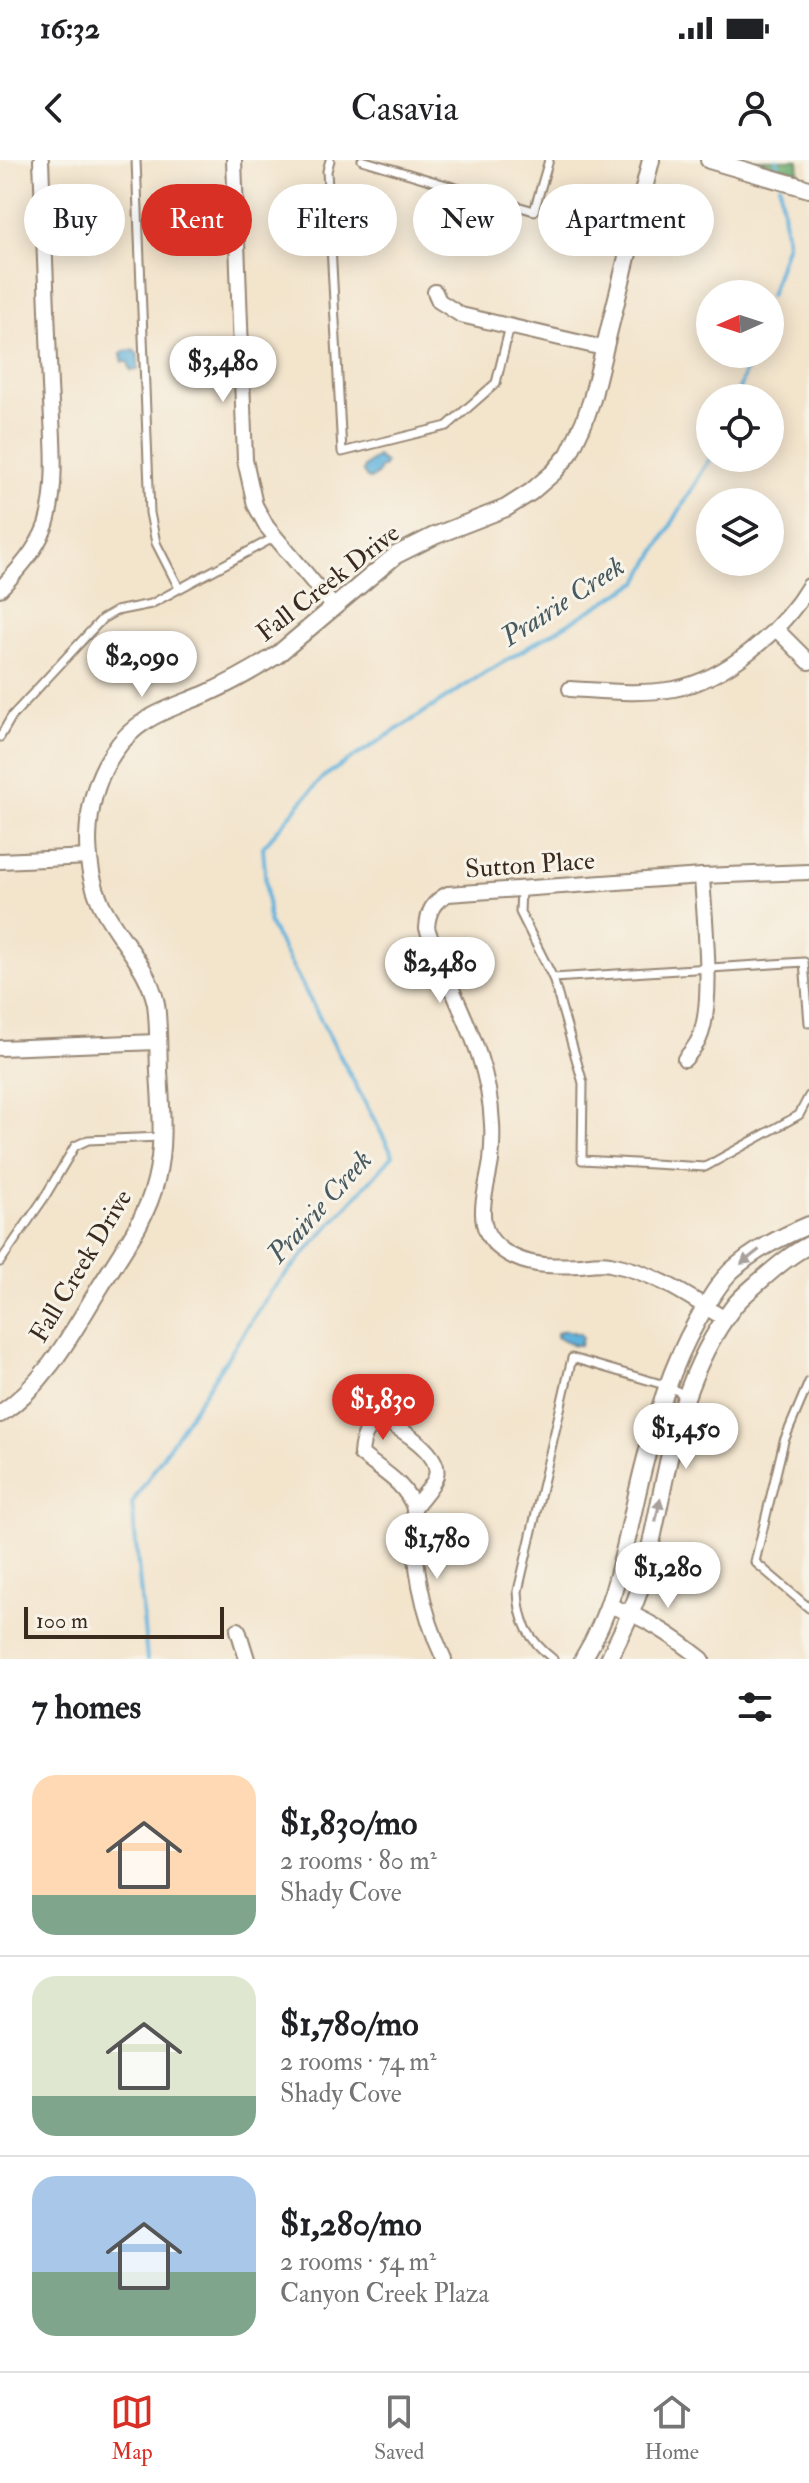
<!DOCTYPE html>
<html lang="en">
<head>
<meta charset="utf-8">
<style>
	body { margin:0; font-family:"IM FELL Double Pica",serif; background:#f2f2f2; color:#202124; height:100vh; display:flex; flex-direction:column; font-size:30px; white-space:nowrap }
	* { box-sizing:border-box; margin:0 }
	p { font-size:26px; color:#757577 }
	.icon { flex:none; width:44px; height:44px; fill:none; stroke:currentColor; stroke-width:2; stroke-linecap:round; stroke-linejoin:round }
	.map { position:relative; height:1499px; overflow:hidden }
	.details { display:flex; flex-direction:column; background:#fff; flex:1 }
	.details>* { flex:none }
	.banner { position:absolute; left:24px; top:24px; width:762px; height:72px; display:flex; gap:16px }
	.needle { width:52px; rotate:267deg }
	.fabs { position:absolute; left:696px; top:120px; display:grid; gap:16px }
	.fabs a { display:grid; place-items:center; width:88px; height:88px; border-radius:50%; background:#fff; box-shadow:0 4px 20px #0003; font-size:40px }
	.scale { position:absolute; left:24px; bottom:20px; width:200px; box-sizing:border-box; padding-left:8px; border:4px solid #3b2a1e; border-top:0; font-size:22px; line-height:28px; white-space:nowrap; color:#3b2a1e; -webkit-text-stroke:6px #f7f3e8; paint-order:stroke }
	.price { position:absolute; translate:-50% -68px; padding:0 18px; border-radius:28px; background:#fff; color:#222; font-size:26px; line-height:52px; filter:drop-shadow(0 2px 4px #0008) }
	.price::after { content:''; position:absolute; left:50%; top:48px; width:24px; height:18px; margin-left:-12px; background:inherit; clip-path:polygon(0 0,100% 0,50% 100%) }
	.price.active { background:#d93025; color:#fff }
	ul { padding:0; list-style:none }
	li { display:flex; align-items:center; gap:24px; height:200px; padding:0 32px }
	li+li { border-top:2px solid #e0e0e0 }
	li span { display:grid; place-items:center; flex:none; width:224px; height:160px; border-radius:24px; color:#555 }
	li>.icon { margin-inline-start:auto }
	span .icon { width:96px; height:96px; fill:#fffc; stroke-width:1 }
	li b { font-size:34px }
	h2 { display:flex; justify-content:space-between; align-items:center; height:96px; padding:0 32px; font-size:34px }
	.pill { padding:0 28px; border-radius:36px; background:#fff; box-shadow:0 4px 20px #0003; font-size:28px; line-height:72px }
	.pill.active { background:#d93025; color:#fff }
	.status { display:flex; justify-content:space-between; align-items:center; height:56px; padding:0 40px; background:#fff; direction:ltr }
	.status svg { height:22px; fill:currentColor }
	header { display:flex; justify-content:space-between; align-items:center; height:104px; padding:0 32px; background:#fff; font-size:36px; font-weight:600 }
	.tab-bar { display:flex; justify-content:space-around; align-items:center; height:112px; border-top:2px solid #e0e0e0; background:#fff; font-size:22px; color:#757577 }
	.tab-bar a { display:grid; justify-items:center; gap:4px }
	.tab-bar .active { color:#d93025 }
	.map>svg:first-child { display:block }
	.forest { fill:#6cac6f; stroke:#546b46; stroke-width:2 }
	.water { fill:#61b2dc; stroke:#4e6e7d; stroke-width:2 }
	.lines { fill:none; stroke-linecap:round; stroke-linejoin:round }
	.stream { stroke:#61b2dc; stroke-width:4 }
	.service-casing { stroke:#978775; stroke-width:11 }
	.minor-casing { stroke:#978775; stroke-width:18 }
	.tertiary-casing { stroke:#978775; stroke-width:20 }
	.service { stroke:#fff; stroke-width:7 }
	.minor { stroke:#fff; stroke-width:14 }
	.tertiary { stroke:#fff; stroke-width:16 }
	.oneway { fill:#a79f9a }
	.labels { text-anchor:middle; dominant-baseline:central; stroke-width:6; stroke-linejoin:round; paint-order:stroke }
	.street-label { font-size:26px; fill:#3b2a1e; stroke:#f7f3e8 }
	.water-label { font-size:28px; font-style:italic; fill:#485a60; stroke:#f7f3e8 }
</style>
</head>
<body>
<div class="status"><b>16:32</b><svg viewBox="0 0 49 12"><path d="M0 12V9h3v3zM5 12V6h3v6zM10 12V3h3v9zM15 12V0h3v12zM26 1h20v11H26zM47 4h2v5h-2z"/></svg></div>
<header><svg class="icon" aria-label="back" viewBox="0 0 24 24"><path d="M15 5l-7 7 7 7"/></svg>Casavia<svg class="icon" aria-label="person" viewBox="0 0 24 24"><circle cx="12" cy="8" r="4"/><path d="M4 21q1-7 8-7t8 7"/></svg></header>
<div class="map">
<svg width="809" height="1499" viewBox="0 0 809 1499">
	<rect width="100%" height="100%" fill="#f7f3e8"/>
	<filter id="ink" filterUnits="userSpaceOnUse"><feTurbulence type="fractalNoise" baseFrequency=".0125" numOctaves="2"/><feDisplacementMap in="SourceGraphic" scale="16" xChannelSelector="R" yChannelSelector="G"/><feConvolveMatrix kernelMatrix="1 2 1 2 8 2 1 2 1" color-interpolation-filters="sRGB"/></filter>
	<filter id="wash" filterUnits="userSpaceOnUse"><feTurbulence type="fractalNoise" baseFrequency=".006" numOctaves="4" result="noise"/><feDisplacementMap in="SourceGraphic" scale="32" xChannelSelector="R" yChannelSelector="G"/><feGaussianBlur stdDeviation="1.8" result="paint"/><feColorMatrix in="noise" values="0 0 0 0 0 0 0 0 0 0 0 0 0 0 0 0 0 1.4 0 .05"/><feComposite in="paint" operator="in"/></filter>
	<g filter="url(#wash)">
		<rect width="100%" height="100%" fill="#f3e4cc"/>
		<path class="forest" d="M755 0H798L799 12Z"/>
		<g class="water">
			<path d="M133 190 138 195V210L131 211 128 202H123L121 194 124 191Z"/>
			<path d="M377 296 385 303 384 306 379 309 378 314 370 319 367 318 363 312 364 307Z"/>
			<path d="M565 1170 580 1174 582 1177 580 1185H574L557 1177V1173Z"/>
		</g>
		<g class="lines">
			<g class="stream">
				<path d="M777 0 779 16"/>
				<path d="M770 136 787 83 780 25"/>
				<path d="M736 238 751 194"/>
				<path d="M147 1499 132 1343 271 1131 393 995 269 763 263 687 323 617 485 513 638 422 710 298"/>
			</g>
		</g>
	</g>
	<g filter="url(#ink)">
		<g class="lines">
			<g class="service-casing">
				<g id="service">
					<path d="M136 0 150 353 156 383 179 428"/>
					<path d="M330 0 327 11 342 292 447 266 496 223 510 166"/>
					<path d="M362 0 534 51 549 0"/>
					<path d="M0 577 12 556 102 459 116 451 151 444 275 377"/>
					<path d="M521 730 520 752 553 818 583 923 582 1000 705 1007 799 955 809 936"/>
					<path d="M553 818 804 802 809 863"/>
					<path d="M0 1102 44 1038 75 986 88 980 161 977"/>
					<path d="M809 1222 784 1281 755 1402 809 1448"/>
					<path d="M553 1499C529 1480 519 1462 518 1431L572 1198 668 1226 685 1235"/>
				</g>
			</g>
			<g class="minor-casing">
				<g id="minor">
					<path d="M234 0 245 300 255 345 267 367 334 447"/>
					<path d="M435 132 439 141 461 155 603 188"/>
					<path d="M0 429C19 409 36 391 46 365 59 325 52 268 50 225 47 150 44 75 41 0"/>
					<path d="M776 469 809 502"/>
					<path d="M570 529C604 531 640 535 674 529 726 519 783 470 809 426"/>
					<path d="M0 701 90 697"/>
					<path d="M0 888 157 882"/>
					<path d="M685 899C690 893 696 886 699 879 715 844 704 758 702 716"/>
					<path d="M725 1159C688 1136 654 1112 610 1104 601 1102 590 1104 580 1105 557 1106 535 1107 514 1097 468 1075 485 1040 491 1001 492 989 493 977 492 964 489 889 450 836 427 768 428 752 433 741 448 734L702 716 809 712"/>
					<path d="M385 1261C401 1269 442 1294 436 1316 433 1327 420 1338 414 1348 405 1322 381 1311 361 1294 362 1279 367 1262 385 1261Z"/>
					<path d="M414 1348C413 1402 421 1450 444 1499"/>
					<path d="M610 1446C645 1457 673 1476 702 1499"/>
					<path d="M238 1470 247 1499"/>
				</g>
			</g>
			<g class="tertiary-casing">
				<g id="tertiary">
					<path d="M709 0 809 29"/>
					<path d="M0 1254C46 1223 72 1173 100 1127 121 1093 147 1059 156 1020 165 984 161 947 159 911 158 889 159 866 156 844 148 805 118 779 101 744 80 698 85 635 113 593 138 555 171 549 208 533 232 522 255 509 277 495L396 395 434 376 506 348 531 332 554 312 569 294 584 262 592 239 651 0"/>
					<path d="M583 1499C620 1438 626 1376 643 1309 656 1258 671 1207 697 1161 707 1144 717 1125 731 1111 754 1090 781 1077 809 1065"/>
					<path d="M609 1499C621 1473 635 1448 642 1421 668 1324 670 1230 734 1146 741 1137 751 1129 760 1121 775 1108 791 1094 809 1085"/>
				</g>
			</g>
			<use href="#service" class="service"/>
			<use href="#minor" class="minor"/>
			<use href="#tertiary" class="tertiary"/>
		</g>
		<defs><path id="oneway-solid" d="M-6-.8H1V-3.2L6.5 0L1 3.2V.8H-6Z" transform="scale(2)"/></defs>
		<g class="oneway">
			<use href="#oneway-solid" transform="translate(750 1097) rotate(142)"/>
			<use href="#oneway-solid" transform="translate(658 1350) rotate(-78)"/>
		</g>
	</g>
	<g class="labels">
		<g class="street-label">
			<text transform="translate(328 423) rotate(-38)">Fall Creek Drive</text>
			<text transform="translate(530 705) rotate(-4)">Sutton Place</text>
			<text transform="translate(81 1106) rotate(-59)">Fall Creek Drive</text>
		</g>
		<g class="water-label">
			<text transform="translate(563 442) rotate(-33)">Prairie Creek</text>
			<text transform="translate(320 1047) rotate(-48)">Prairie Creek</text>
		</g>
	</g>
</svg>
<div class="fabs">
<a><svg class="needle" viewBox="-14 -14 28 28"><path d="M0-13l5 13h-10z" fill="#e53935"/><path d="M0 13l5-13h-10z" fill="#757577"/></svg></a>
<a><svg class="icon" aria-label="locate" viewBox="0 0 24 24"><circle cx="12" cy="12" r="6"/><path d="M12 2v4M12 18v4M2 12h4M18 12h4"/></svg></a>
<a><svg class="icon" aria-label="layers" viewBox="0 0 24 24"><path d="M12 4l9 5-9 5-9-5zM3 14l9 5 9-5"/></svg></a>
</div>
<div class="scale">100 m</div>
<b class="price" style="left:223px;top:244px">$3,480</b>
<b class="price" style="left:142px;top:539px">$2,090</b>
<b class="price" style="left:440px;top:845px">$2,480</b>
<b class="price active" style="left:383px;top:1282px">$1,830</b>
<b class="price" style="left:686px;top:1311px">$1,450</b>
<b class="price" style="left:437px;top:1421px">$1,780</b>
<b class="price" style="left:668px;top:1450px">$1,280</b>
<div class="banner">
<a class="pill">Buy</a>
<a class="pill active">Rent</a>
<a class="pill">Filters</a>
<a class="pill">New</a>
<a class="pill">Apartment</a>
</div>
</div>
<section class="details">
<h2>7 homes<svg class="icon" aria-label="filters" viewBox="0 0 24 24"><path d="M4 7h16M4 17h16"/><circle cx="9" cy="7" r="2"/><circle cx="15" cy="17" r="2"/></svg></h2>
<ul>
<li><span style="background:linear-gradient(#ffd9b3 75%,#7fa58c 0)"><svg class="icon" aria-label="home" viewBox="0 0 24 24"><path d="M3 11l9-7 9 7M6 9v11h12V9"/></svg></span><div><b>$1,830/mo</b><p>2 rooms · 80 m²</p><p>Shady Cove</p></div></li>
<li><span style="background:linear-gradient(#dfe7d0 75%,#7fa58c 0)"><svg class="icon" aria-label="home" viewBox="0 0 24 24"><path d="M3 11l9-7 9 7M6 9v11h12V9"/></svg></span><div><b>$1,780/mo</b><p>2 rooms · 74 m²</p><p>Shady Cove</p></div></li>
<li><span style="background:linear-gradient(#a9c7e8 60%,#7fa58c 0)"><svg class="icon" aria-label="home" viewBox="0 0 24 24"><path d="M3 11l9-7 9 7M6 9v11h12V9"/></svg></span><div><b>$1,280/mo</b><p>2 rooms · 54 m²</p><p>Canyon Creek Plaza</p></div></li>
</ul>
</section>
<nav class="tab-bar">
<a class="active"><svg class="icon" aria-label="map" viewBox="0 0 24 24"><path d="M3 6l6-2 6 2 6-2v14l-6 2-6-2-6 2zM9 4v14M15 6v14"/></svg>Map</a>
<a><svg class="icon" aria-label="saved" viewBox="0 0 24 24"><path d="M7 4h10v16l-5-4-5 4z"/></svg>Saved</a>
<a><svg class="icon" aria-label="home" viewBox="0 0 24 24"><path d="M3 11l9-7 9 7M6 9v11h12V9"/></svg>Home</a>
</nav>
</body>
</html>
